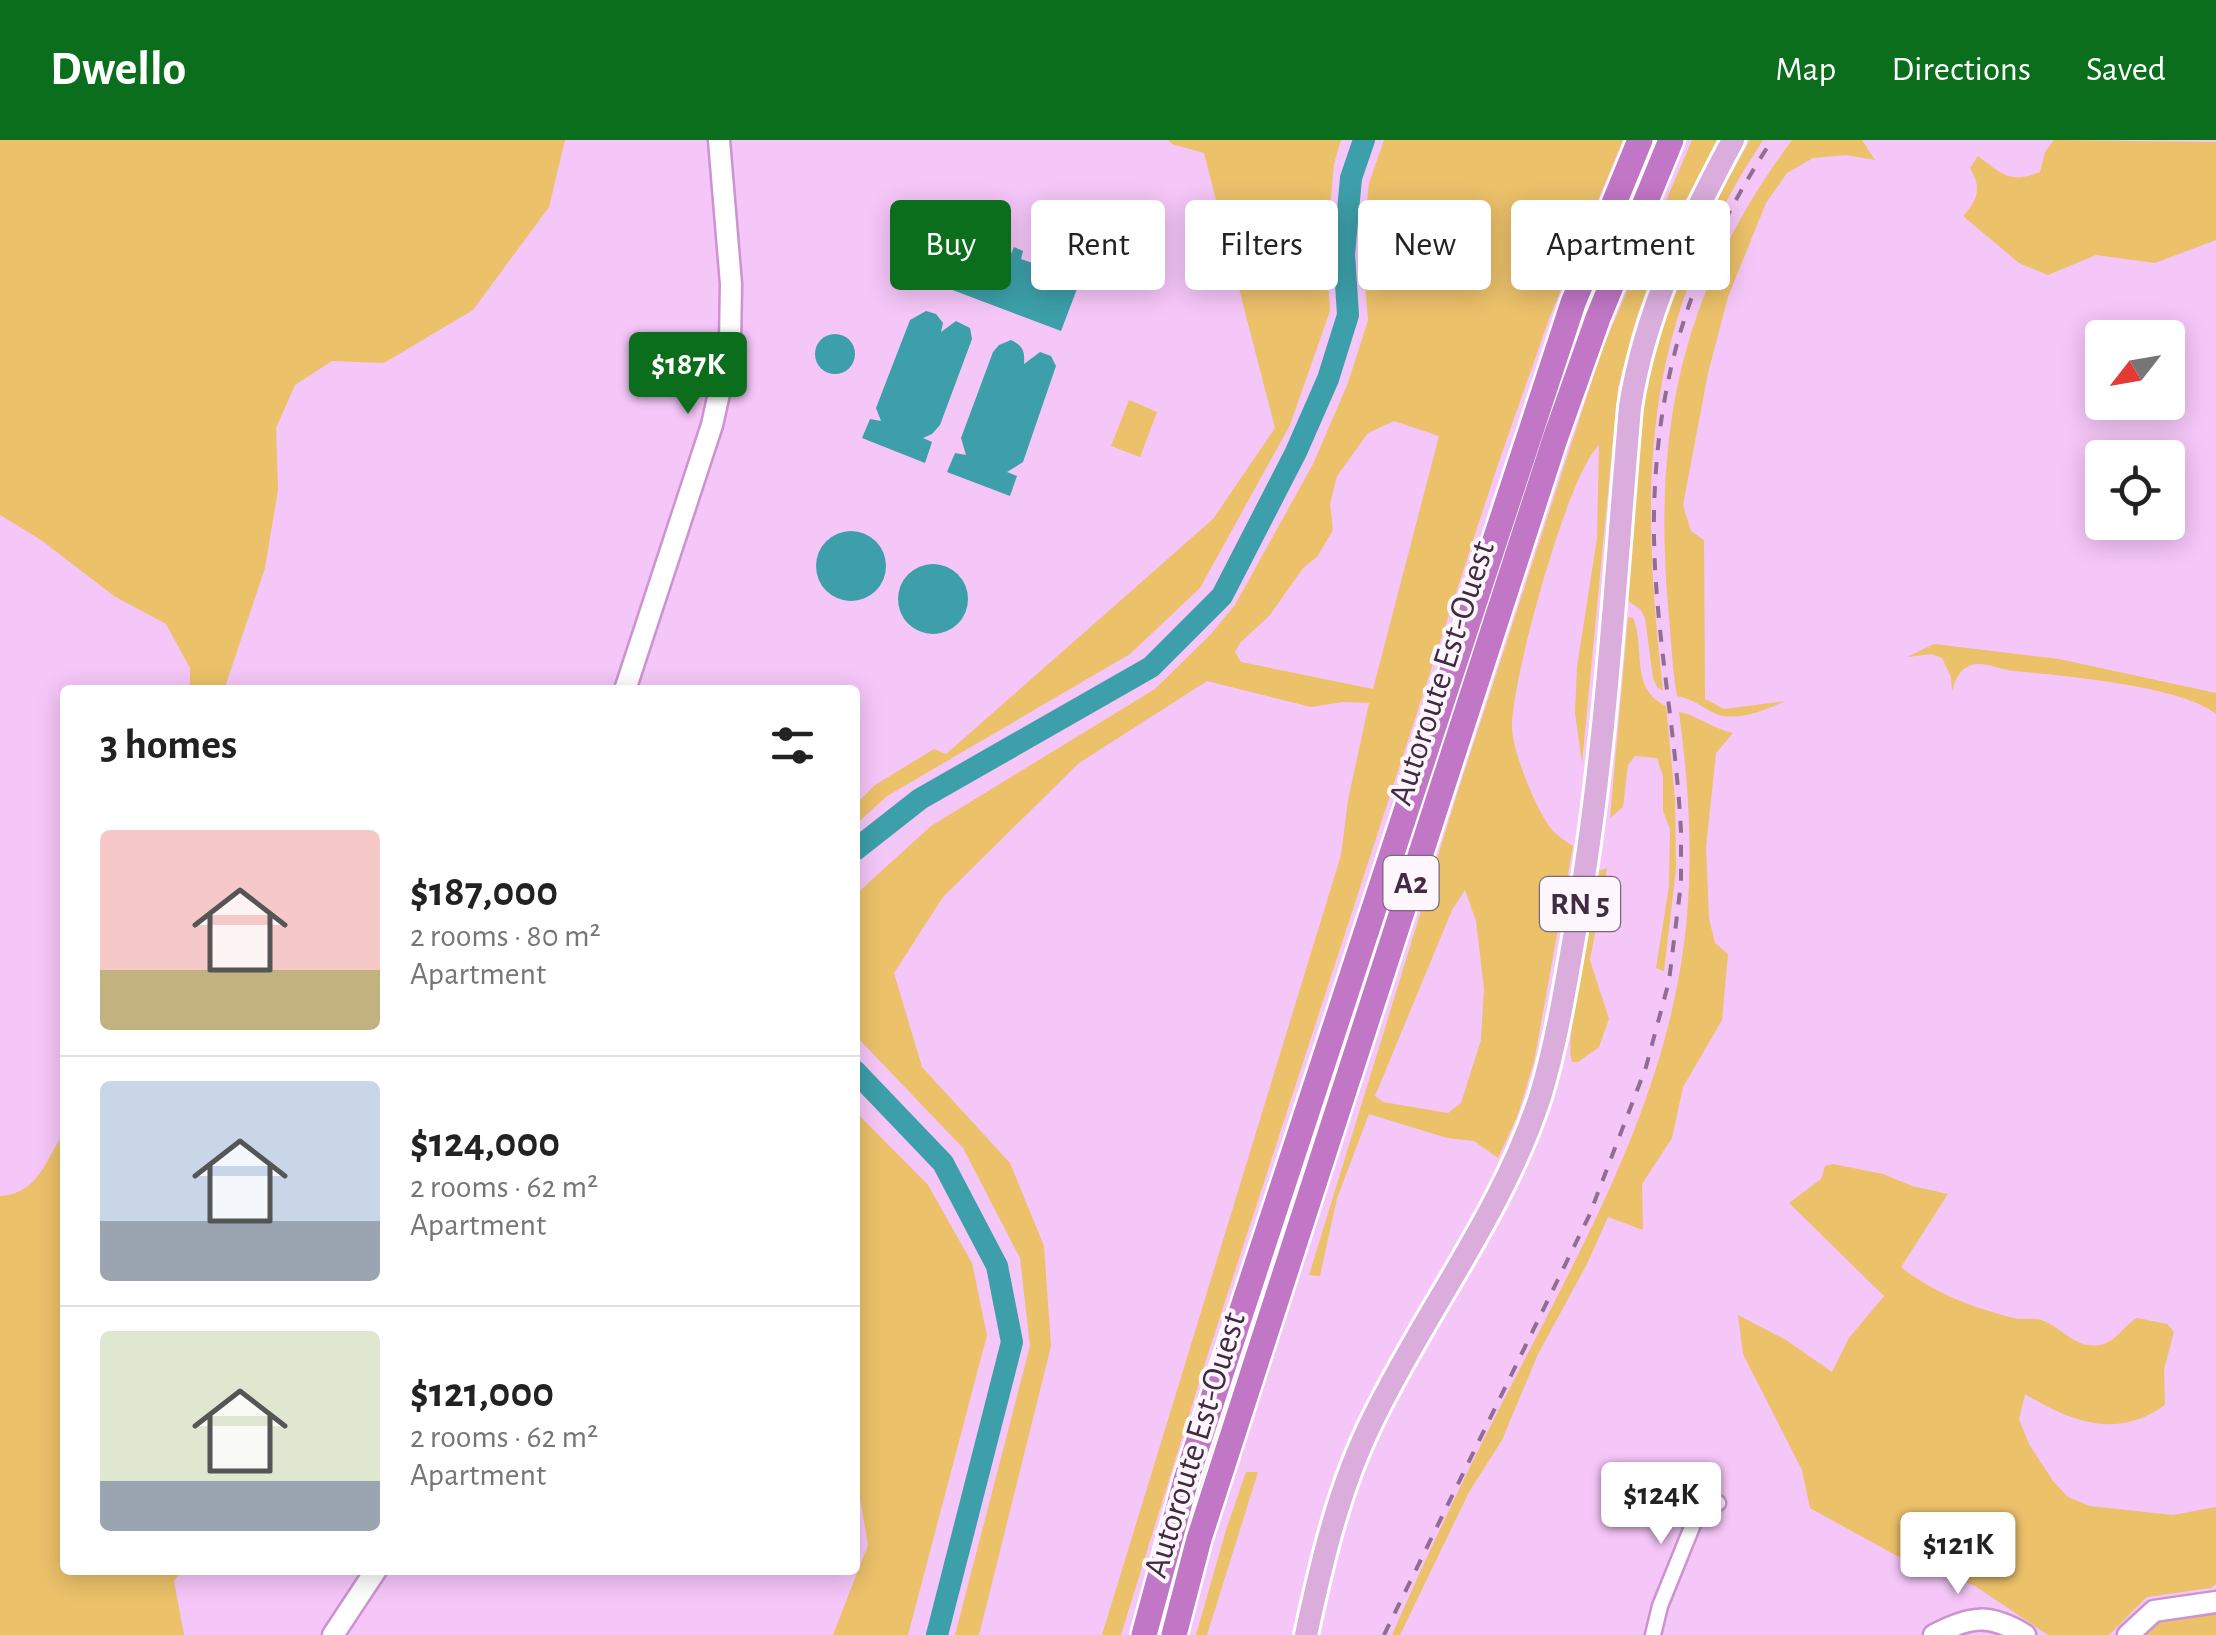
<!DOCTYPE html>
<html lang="en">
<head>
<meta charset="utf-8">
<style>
	body { margin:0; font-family:"Alegreya Sans",sans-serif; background:#f2f2f2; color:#222; height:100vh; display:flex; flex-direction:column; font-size:38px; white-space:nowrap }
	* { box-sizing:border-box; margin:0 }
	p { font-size:32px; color:#767676 }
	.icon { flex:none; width:55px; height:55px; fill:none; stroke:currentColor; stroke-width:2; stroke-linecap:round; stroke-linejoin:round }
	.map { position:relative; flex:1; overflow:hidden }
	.side { position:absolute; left:60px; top:545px; width:800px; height:890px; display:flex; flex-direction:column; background:#fff; border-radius:10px; box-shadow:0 5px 25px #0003 }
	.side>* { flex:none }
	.guide { position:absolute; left:890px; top:60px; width:950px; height:90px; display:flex; gap:20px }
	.needle { width:65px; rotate:239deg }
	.tools { position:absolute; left:2085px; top:180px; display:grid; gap:20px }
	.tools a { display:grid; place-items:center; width:100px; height:100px; border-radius:10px; background:#fff; box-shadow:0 5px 25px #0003; font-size:50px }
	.price { position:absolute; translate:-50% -85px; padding:0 22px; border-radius:10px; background:#fff; color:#222; font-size:32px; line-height:65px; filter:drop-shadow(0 2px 5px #0008) }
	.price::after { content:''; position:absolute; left:50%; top:60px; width:30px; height:22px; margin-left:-15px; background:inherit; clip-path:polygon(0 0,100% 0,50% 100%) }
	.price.active { background:#0b6e1c; color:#fff }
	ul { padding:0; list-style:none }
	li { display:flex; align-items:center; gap:30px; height:250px; padding:0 40px }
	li+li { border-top:2px solid #e0e0e0 }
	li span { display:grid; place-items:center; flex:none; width:280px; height:200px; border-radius:10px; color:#555 }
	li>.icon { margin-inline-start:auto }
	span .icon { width:120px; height:120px; fill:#fffc; stroke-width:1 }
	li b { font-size:42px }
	h2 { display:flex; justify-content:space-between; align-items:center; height:120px; padding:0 40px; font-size:42px }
	.tag { padding:0 35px; border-radius:10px; background:#fff; box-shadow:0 5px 25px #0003; font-size:35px; line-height:90px }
	.tag.active { background:#0b6e1c; color:#fff }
	header { display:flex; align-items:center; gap:60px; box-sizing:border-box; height:140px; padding:0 50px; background:#0b6e1c; color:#fff }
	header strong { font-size:48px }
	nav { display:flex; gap:55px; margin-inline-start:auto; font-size:35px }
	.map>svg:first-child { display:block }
	.green { fill:#ebc16a; fill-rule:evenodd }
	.water { fill:#3d9fa9 }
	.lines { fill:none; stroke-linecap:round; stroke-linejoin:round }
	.river { stroke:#3d9fa9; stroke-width:22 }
	.street-casing { stroke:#cc93d0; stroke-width:19 }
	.secondary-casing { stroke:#cc93d0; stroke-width:25 }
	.primary-casing { stroke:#fff; stroke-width:28 }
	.highway-casing { stroke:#fff; stroke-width:30 }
	.street { stroke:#fff; stroke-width:14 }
	.secondary { stroke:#fff; stroke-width:20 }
	.primary { stroke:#daaddd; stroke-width:22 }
	.highway { stroke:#c176c6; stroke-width:25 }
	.rail { stroke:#8f6e91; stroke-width:4; stroke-dasharray:12 12; stroke-linecap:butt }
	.labels { text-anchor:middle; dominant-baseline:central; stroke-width:8; stroke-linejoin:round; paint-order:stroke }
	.shield { fill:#fdf7fd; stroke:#79687a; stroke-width:2.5 }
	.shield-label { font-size:32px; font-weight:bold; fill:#412a42 }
	.street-label { font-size:35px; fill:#412a42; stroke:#fdf7fd }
</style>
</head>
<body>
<header>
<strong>Dwello</strong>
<nav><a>Map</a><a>Directions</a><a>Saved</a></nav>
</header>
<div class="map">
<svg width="2216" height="1495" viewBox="0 0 2216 1495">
	<rect width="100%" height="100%" fill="#f5c6f8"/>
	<g class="green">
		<path d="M0 0H565L549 67 473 170 384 223 332 221 295 245 276 288 278 350 265 428 224 550H190V528L166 484 114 456 41 400 0 375Z"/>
		<path d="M1168 0H1341L1334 24 1326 113 1330 171 1290 285 1200 448 1130 514 887 656 855 685V665L875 645 934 609 946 614 1213 379 1275 288 1204 13 1172 4Z"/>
		<path d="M1384 0H1623L1550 176 1497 327 1207 1217 1121 1495H1102L1341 715 1348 660 1369 563 1343 562 1311 567 1207 541 1079 623 943 757 894 833 922 927 1010 1023 1044 1106 1051 1206 979 1495H955L1030 1206 1020 1118 963 1008 855 895V755L931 686 1155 549 1211 494 1235 465 1313 324 1348 243 1368 180 1362 110 1369 43ZM1394 281 1439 296 1373 549 1241 522 1235 512 1240 503 1270 475 1303 428 1317 417 1333 390 1330 364 1337 336 1368 293Z"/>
		<path d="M1692 0H1717L1677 79 1638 173 1618 248 1582 623 1575 573 1577 527 1597 398 1599 305C1568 333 1511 542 1512 587 1512 611 1538 675 1554 692 1559 697 1567 702 1573 706L1534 922 1517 977 1498 1018 1474 1001 1447 998 1369 974 1337 1058 1320 1136 1309 1135 1457 654 1603 207ZM1465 750 1476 781 1484 849 1481 900 1461 963 1448 973 1383 962 1375 956 1452 770Z"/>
		<path d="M1750 0H1763C1641 186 1639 337 1663 551L1657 547 1653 538 1645 478 1640 469 1628 461C1633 383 1633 301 1651 224 1670 144 1710 71 1750 0Z"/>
		<path d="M1792 0H1862L1875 20 1846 15 1813 18 1787 33 1766 63 1728 157 1708 233 1694 307 1683 365 1691 391 1704 400 1705 559 1724 569 1785 561C1765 570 1736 583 1714 573 1700 566 1693 559 1677 556 1672 527 1671 496 1668 466 1653 285 1683 147 1792 0Z"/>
		<path d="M2054 0 2216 2V100L2155 123 2096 115 2048 135 2019 123 1963 76C1978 59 1982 48 1970 28L1978 16C2002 34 2009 44 2040 32L2045 12Z"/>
		<path d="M1129 260 1157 272 1140 317 1111 306Z"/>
		<path d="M1628 477 1633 478C1646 509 1629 548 1666 566L1675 659 1676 729 1664 831 1656 828 1669 746 1670 689 1663 671V636L1657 618 1635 616 1628 625 1623 667 1610 678Z"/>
		<path d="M1934 504 2059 519 2216 553V574C2184 546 2059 535 2014 531 2000 530 1983 520 1969 526 1958 531 1955 541 1952 551L1951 537 1942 518 1931 514 1907 517Z"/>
		<path d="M1679 572C1697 575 1711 588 1733 593L1716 613 1706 707 1709 778 1715 803 1728 814 1722 880 1683 947 1672 998 1642 1044 1643 1090 1608 1077 1587 1124 1538 1214 1502 1300 1469 1352 1400 1495H1392C1433 1401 1479 1306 1527 1215 1589 1095 1655 971 1679 836 1695 749 1691 660 1679 572Z"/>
		<path d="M1607 728 1590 820 1609 879 1599 907 1578 922H1572C1563 899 1594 765 1599 731Z"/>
		<path d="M855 971 928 1045 972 1123 987 1195 908 1495H833L868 1405 855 1329Z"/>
		<path d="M65 992V1430H183L174 1441 184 1495H0V1056C40 1054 45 1018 65 992Z"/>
		<path d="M1833 1024 1883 1034 1912 1046 1948 1054 1901 1127C1933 1153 1974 1168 2014 1178 2023 1180 2036 1177 2044 1181 2064 1189 2075 1209 2100 1205 2116 1202 2123 1186 2137 1178L2167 1184 2174 1192 2164 1229 2165 1265C2116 1300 2072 1282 2025 1254L2019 1279 2029 1304 2053 1341 2068 1357 2090 1366 2173 1375 2216 1367V1444L2211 1448 2147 1457 2109 1495H2048L1975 1446 1897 1416 1810 1368 1802 1330 1743 1214 1738 1175 1786 1200 1832 1232 1849 1198 1884 1156 1789 1063 1821 1039 1825 1026Z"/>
		<path d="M1246 1332H1258L1207 1495H1196L1226 1390Z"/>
		<path d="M2216 1470V1495H2141C2164 1476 2188 1475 2216 1470Z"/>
	</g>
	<g class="water">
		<path d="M963 89 972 92 970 100 985 105 989 98 998 102 996 109 1011 114 1014 107 1023 111 1021 119 1038 125 1041 118 1048 120 1046 128 1062 134 1066 126 1074 129 1071 137 1080 141 1061 191 934 143 953 93 960 96Z"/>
		<path d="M926 171 936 174 943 183 941 192 956 181 970 188 972 199 940 285 932 294 923 298 932 302 925 323 862 298 870 279 881 281 876 268 910 180Z"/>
		<circle cx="835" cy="214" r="20"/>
		<path d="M1011 200C1023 206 1025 211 1024 224L1040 212 1051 216 1056 226 1023 322 1007 332 1017 336 1010 356 947 332 955 313 966 315 961 298 993 212 999 205Z"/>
		<circle cx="851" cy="426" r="35"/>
		<circle cx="933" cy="459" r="35"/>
	</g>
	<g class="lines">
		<g class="river">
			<path d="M855 710 920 659 1151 527 1222 456 1296 312 1328 239 1348 175 1344 114 1351 38 1364 0"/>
			<path d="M855 931 943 1023 997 1126 1012 1202 937 1495"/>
		</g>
		<g class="street-casing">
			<path id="street" d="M1653 1495 1660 1466 1696 1377 1705 1367 1718 1363"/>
		</g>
		<g class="secondary-casing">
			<g id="secondary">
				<path d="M625 550 712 285 730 204 731 144 719 0"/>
				<path d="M333 1495 376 1430"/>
				<path d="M1934 1495C1970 1476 1989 1473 2025 1495"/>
				<path d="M2128 1495 2154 1471 2216 1462"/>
			</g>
		</g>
		<g class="primary-casing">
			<path id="primary" d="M1306 1495C1322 1421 1339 1347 1373 1279 1426 1170 1502 1073 1540 957 1557 901 1566 843 1576 786 1606 615 1615 441 1630 267 1645 170 1687 86 1733 0"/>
		</g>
		<g class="highway-casing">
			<g id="highway">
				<path d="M1144 1495 1186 1340 1573 163 1640 0"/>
				<path d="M1174 1495 1199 1399 1555 299 1598 178 1671 0"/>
			</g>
		</g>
		<use href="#street" class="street"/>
		<use href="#secondary" class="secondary"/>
		<use href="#primary" class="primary"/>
		<use href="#highway" class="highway"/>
		<path class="rail" d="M1384 1495 1589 1076 1646 927 1669 841 1681 743V692C1676 586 1652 479 1654 373 1657 229 1694 120 1772 0"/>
	</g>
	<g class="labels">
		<g class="shield">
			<rect x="1383.5" y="716" width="55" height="54" rx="8"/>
			<rect x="1540" y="737" width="80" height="54" rx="8"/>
		</g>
		<g class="shield-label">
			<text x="1411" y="743">A2</text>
			<text x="1580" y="764">RN 5</text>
		</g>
		<g class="street-label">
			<text transform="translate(1442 533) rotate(-72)">Autoroute Est-Ouest</text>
			<text transform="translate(1195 1305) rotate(-73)">Autoroute Est-Ouest</text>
		</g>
	</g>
</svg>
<div class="tools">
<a><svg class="needle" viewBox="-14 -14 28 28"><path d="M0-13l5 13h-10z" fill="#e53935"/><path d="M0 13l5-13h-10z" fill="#767676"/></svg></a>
<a><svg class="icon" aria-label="locate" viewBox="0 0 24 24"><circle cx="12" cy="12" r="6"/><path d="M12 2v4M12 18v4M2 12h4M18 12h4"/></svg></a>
</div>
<b class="price active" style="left:688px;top:277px">$187K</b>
<b class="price" style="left:1661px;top:1407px">$124K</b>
<b class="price" style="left:1958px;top:1457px">$121K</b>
<div class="guide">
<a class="tag active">Buy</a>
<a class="tag">Rent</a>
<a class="tag">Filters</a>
<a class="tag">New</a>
<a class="tag">Apartment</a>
</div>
<section class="side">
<h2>3 homes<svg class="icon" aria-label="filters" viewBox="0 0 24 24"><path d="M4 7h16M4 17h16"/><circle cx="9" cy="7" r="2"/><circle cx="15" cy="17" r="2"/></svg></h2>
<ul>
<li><span style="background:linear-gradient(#f6c9c9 70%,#c2b280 0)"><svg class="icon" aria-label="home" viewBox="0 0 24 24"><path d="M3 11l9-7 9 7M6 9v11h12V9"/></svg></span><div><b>$187,000</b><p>2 rooms · 80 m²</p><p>Apartment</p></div></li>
<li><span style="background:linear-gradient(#c9d6e8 70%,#9aa5b1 0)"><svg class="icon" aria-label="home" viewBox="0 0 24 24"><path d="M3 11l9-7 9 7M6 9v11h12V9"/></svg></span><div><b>$124,000</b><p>2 rooms · 62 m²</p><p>Apartment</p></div></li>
<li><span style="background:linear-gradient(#dfe7d0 75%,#9aa5b1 0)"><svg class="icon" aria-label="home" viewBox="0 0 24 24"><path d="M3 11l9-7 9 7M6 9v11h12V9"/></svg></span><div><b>$121,000</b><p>2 rooms · 62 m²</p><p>Apartment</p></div></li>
</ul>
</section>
</div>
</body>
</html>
